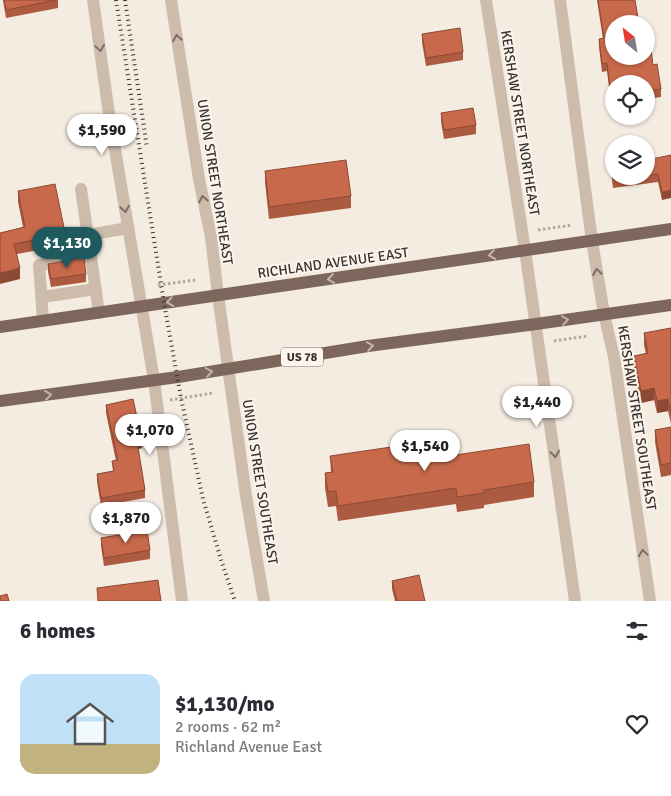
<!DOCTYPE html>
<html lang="en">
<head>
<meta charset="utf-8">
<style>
	body { margin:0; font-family:Signika,sans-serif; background:#f2f2f3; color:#2b2b33; height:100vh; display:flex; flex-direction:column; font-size:19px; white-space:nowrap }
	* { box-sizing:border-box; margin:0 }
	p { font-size:16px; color:#7c7c81 }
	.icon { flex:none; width:28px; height:28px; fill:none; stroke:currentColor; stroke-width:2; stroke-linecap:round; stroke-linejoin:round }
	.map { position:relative; height:601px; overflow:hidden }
	.sheet { display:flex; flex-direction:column; background:#fff; flex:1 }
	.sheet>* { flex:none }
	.needle { width:32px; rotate:330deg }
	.fabs { position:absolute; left:605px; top:15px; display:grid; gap:10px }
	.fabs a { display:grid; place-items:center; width:50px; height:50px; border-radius:50%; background:#fff; box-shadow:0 1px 4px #0004; font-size:25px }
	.price { position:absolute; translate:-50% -42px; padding:0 11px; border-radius:18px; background:#fff; color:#222; font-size:16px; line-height:32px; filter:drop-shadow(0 1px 2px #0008) }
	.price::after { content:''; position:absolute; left:50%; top:30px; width:15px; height:11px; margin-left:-8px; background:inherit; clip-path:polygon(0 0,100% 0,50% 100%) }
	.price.active { background:#1f5a5e; color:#fff }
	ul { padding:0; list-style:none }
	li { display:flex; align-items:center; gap:15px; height:125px; padding:0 20px }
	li+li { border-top:1px solid #e1e1e2 }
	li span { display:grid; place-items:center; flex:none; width:140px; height:100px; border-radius:15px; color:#555 }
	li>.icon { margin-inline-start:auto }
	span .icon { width:60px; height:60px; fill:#fffc; stroke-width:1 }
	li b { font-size:21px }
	h2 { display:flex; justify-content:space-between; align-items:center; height:60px; padding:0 20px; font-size:21px }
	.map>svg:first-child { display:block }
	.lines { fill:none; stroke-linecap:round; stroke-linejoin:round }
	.path { stroke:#b9a596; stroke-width:3; stroke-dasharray:2.5 2.5; stroke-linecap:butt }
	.minor { stroke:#cdbbac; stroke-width:12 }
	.major { stroke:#7d675c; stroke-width:12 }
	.rail { stroke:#3b302b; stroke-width:4; stroke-dasharray:1 4; stroke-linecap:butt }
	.wall { fill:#ac5a40 }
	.shaded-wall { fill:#8c4a34 }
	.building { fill:#c8694b; stroke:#8c4a34 }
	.oneway { stroke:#7d6f65 }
	.oneway2 { stroke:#c2b5ac }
	.labels { text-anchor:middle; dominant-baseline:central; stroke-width:4; stroke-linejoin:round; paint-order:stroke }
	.shield { fill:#fbf5ee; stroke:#756b66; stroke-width:1 }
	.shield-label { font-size:12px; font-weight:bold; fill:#3b302b }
	.street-label { font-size:14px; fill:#3b302b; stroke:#fbf5ee }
</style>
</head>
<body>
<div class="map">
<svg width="671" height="601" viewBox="0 0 671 601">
	<rect width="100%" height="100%" fill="#f4ebe1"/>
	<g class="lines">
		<g class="path">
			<path d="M538 230 572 225"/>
			<path d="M158 285 196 280"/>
			<path d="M554 341 588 336"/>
			<path d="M170 400 213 393"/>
		</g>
		<g class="minor">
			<path d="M93 0 109 114 154 380 182 601"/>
			<path d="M171 0 199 179 211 237 218 295 246 496 264 601"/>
			<path d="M486 0 525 250 575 601"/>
			<path d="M560 0 592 241 604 314 614 357 650 601"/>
			<path d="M81 189 91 257"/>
			<path d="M88 235 128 228"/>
			<path d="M42 297 96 289"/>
			<path d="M43 320 39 265 91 257 99 313"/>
		</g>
		<g class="major">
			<path d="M0 327 671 229"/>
			<path d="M0 401 178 377 368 346 536 324 671 305"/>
		</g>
		<g class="rail">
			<path d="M116 0 164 303 181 398 203 499 222 563 235 601"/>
			<path d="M125 0 147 148"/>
		</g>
	</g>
	<g class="wall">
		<path d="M3 0H58V8L6 18Z"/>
		<path d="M597 0H635L614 24 653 65 661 89V97L646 99V84H614V104H611L607 71 602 72 599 47V39H603Z"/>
		<path d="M422 34 463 52V60L426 66 422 42Z"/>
		<path d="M441 113 476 125V134L444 139 441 122Z"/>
		<path d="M671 155 662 200 658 182 613 188 610 164V156L614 176H646V156L647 160Z"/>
		<path d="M265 171 351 196V208L269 219 265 182Z"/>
		<path d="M18 191 67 242V253L45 256 44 249 17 254 20 279 0 233 23 227 18 202Z"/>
		<path d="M48 264 86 274V282L51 287 48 272Z"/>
		<path d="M671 328V424L668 411 657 413 654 400 641 403 634 368V356L646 354 644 345V333Z"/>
		<path d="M106 405 142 448 138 449 145 490V498L101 506 97 482V474L113 471 112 461H116L106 413Z"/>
		<path d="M671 427V475L661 477 655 442V430Z"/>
		<path d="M434 455 449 456 534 482V497L484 505V508L457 512 456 504 338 521 336 506 328 507 325 488V473L331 472 330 456Z"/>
		<path d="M101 538 150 550V559L104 566 101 546Z"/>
		<path d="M392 581 425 601H395L392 589Z"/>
	</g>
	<g class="shaded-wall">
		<path d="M671 190V198L662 200V192Z"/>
		<path d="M20 268V279L0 284V273Z"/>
		<path d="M654 388V400L641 403V391Z"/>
		<path d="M668 399V411L657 413V401Z"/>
		<path d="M142 440V448L137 449V441Z"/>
	</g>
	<g class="building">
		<path d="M4 0H56L6 10Z"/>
		<path d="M598 0H635L639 24H614V56H646V33H649L653 65 657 64 661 89 646 91V84H614V95L611 96 607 63 602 64 599 39 604 38Z"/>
		<path d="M460 28 463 52 426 58 422 34Z"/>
		<path d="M473 108 476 125 444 130 441 113Z"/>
		<path d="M671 155V190L662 192 658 174 646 176V156L647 160Z"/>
		<path d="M610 156H614V176H641L613 180Z"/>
		<path d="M346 160 351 196 269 207 265 171Z"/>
		<path d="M55 184 67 242 45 245 44 238 14 244 20 268 0 273V233L25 227 18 191Z"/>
		<path d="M84 258 86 274 51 279 48 264Z"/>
		<path d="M671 328V412L668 399 657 401 654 388 641 391 634 356 648 353 644 333Z"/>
		<path d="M133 399 142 440 137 441 145 490 101 498 97 474 114 471 112 461 118 460 106 405Z"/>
		<path d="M671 427V463L661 465 655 430Z"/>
		<path d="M432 441 434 455 449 453V456L529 444 534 482 484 490V493L457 497 456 488 338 506 336 491 328 492 325 473 333 472 330 456Z"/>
		<path d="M147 530 150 550 104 558 101 538Z"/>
		<path d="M419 575 425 601H397L392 581Z"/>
		<path d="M158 580 161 601H98L97 588Z"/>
		<path d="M7 594 9 601H0V596Z"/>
	</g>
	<defs><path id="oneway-chevron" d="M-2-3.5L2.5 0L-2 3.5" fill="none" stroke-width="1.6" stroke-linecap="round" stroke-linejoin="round" transform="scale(1.25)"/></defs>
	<g class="oneway">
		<use href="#oneway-chevron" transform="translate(177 38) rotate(-99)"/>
		<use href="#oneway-chevron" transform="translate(100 48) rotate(82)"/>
		<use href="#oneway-chevron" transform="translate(203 199) rotate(-101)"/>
		<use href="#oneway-chevron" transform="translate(125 209) rotate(80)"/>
		<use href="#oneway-chevron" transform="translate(597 272) rotate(-99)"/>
		<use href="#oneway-chevron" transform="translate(555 454) rotate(82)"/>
		<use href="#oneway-chevron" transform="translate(643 553) rotate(-98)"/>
	</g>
	<g class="oneway2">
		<use href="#oneway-chevron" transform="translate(492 255) rotate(172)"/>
		<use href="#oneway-chevron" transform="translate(331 279) rotate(172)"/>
		<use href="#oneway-chevron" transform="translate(170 302) rotate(171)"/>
		<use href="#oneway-chevron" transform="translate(565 320) rotate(-8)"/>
		<use href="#oneway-chevron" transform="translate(370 346) rotate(-8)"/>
		<use href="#oneway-chevron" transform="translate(209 372) rotate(-10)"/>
		<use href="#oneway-chevron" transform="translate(48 395) rotate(-7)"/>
	</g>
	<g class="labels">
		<rect class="shield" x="281" y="347.5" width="42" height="19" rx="4"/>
		<g class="shield-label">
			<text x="302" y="357">US 78</text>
		</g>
		<g class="street-label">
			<text transform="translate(520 123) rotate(81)">KERSHAW STREET NORTHEAST</text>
			<text transform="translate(215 182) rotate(81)">UNION STREET NORTHEAST</text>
			<text transform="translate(333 263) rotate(-8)">RICHLAND AVENUE EAST</text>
			<text transform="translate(637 418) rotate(81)">KERSHAW STREET SOUTHEAST</text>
			<text transform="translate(260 482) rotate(81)">UNION STREET SOUTHEAST</text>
		</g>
	</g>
</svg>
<div class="fabs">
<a><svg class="needle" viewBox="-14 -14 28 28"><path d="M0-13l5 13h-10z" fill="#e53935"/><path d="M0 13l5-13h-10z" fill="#7c7c81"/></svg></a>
<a><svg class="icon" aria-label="locate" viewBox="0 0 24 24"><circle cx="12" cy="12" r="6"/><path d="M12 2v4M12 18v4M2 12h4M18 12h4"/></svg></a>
<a><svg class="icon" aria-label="layers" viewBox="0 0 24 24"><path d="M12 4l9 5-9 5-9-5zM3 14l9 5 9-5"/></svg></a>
</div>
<b class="price" style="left:102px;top:156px">$1,590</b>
<b class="price active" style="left:67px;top:269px">$1,130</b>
<b class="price" style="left:537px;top:428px">$1,440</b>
<b class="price" style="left:150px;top:456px">$1,070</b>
<b class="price" style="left:425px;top:472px">$1,540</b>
<b class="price" style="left:126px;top:544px">$1,870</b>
</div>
<section class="sheet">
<h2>6 homes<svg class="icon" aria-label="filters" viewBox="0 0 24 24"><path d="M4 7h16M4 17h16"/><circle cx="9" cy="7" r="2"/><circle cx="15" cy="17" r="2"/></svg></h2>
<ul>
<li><span style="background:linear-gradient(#bfe0f5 70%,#c2b280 0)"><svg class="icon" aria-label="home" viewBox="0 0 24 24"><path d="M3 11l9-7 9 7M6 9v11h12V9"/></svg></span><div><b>$1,130/mo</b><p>2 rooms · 62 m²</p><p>Richland Avenue East</p></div><svg class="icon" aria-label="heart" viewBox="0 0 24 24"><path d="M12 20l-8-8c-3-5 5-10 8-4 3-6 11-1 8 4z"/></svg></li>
</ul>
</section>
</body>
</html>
